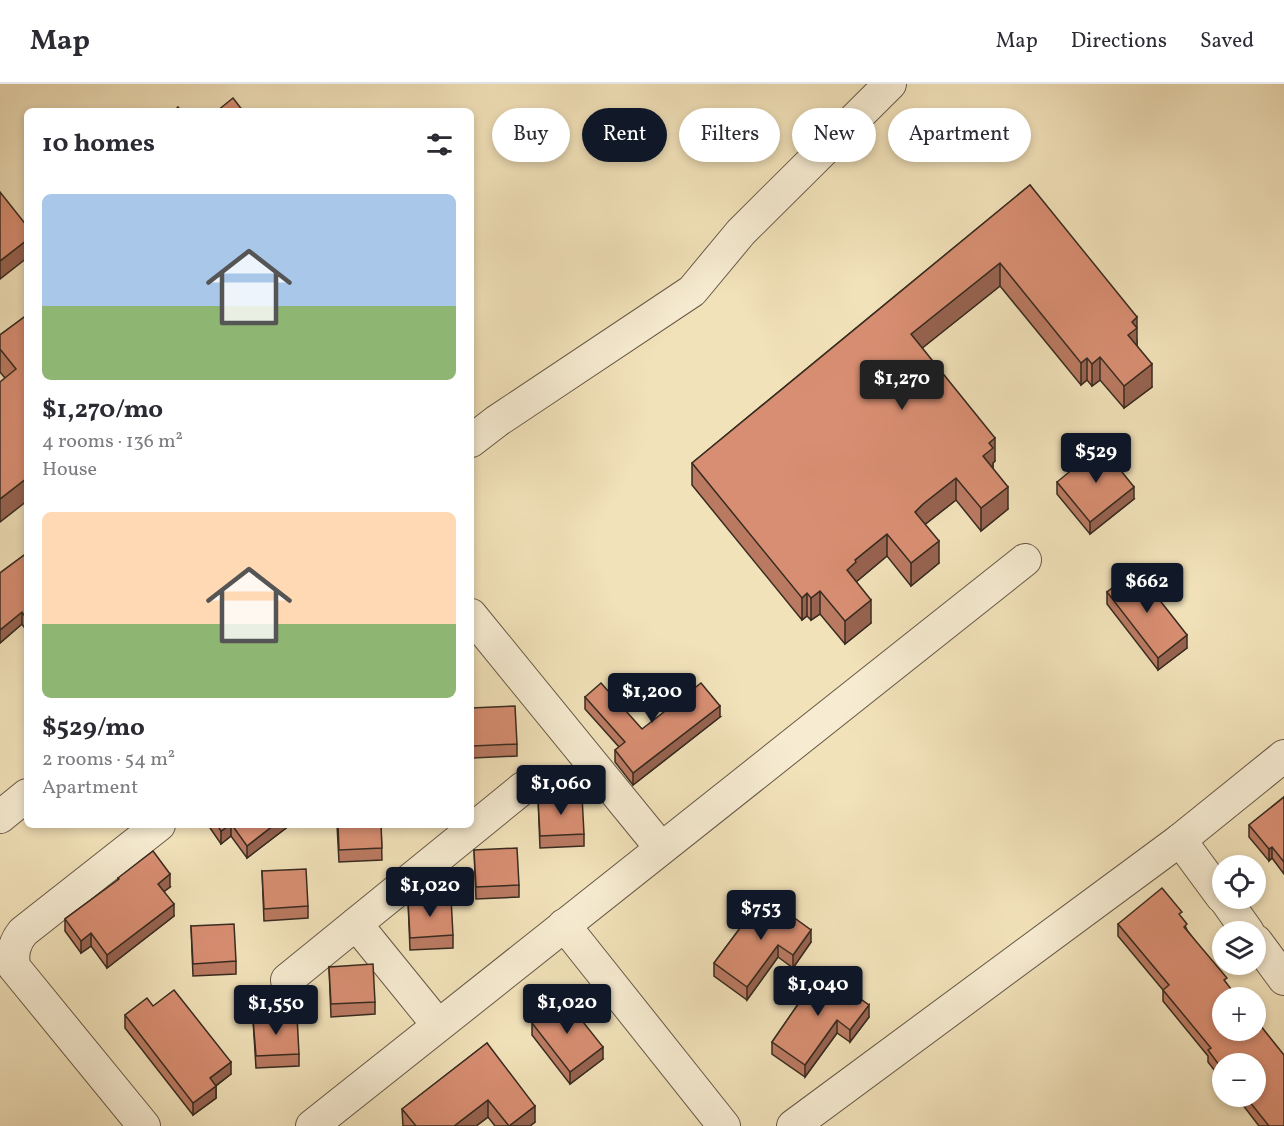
<!DOCTYPE html>
<html lang="en">
<head>
<meta charset="utf-8">
<style>
	body { margin:0; font-family:Vollkorn,serif; background:#f2f2f3; color:#2b2b33; height:100vh; display:flex; flex-direction:column; font-size:22px; white-space:nowrap }
	* { box-sizing:border-box; margin:0 }
	p { font-size:20px; color:#7c7c81 }
	.icon { flex:none; width:33px; height:33px; fill:none; stroke:currentColor; stroke-width:2; stroke-linecap:round; stroke-linejoin:round }
	.map { position:relative; flex:1; overflow:hidden }
	.drawer { position:absolute; left:24px; top:24px; width:450px; height:720px; display:flex; flex-direction:column; background:#fff; border-radius:9px; box-shadow:0 3px 9px #0003 }
	.drawer>* { flex:none }
	.top-card { position:absolute; left:492px; top:24px; width:570px; height:54px; display:flex; gap:12px }
	.fabs { position:absolute; left:1212px; top:771px; display:grid; gap:12px }
	.fabs a { display:grid; place-items:center; width:54px; height:54px; border-radius:50%; background:#fff; box-shadow:0 3px 9px #0003; font-size:30px }
	.price { position:absolute; translate:-50% -51px; padding:0 14px; border-radius:6px; background:#111827; color:#fff; font-size:20px; line-height:39px; filter:drop-shadow(0 2px 3px #0008) }
	.price::after { content:''; position:absolute; left:50%; top:36px; width:18px; height:14px; margin-left:-9px; background:inherit; clip-path:polygon(0 0,100% 0,50% 100%) }
	.price.current { background:#222; color:#fff }
	ul { padding:0; list-style:none }
	li { display:grid; align-content:center; gap:12px; height:318px; padding:0 18px }
	li span { display:grid; place-items:center; height:186px; border-radius:9px; color:#555 }
	li>.icon { margin-inline-start:auto }
	span .icon { width:108px; height:108px; fill:#fffc; stroke-width:1 }
	li b { font-size:26px }
	h2 { display:flex; justify-content:space-between; align-items:center; height:72px; padding:0 18px; font-size:26px }
	.pill { padding:0 21px; border-radius:27px; background:#fff; box-shadow:0 3px 9px #0003; font-size:21px; line-height:54px }
	.pill.current { background:#111827; color:#fff }
	header { display:flex; align-items:center; gap:36px; box-sizing:border-box; height:84px; padding:0 30px; background:#fff; border-bottom:2px solid #e1e1e2 }
	header strong { font-size:28px }
	nav { display:flex; gap:33px; margin-inline-start:auto; font-size:21px }
	.map>svg:first-child { display:block }
	.lines { fill:none; stroke-linecap:round; stroke-linejoin:round }
	.street-casing { stroke:#665946; stroke-width:34 }
	.street { stroke:#f7ecd2; stroke-width:32 }
	.wall { fill:#ba7a62; stroke:#382b20; stroke-width:1.5 }
	.shaded-wall { fill:#976350; stroke:#382b20; stroke-width:1.5 }
	.building { fill:#d88e72; stroke:#382b20; stroke-width:1.5 }
</style>
</head>
<body>
<header>
<strong>Map</strong>
<nav><a>Map</a><a>Directions</a><a>Saved</a></nav>
</header>
<div class="map">
<svg width="1284" height="1042" viewBox="0 0 1284 1042">
	<rect width="100%" height="100%" fill="#f2e2ba"/>
	<filter id="stains"><feTurbulence type="fractalNoise" baseFrequency=".00333" numOctaves="4"/><feColorMatrix values="0 0 0 0 .2 0 0 0 0 .09 0 0 0 0 .02 0 0 0 .5 -.17"/></filter>
	<radialGradient id="worn" r=".72"><stop offset=".6" stop-color="#630" stop-opacity="0"/><stop offset="1" stop-color="#630" stop-opacity=".3"/></radialGradient>
	<g class="lines">
		<g class="street-casing">
			<g id="street">
				<path d="M471 357 497 337 692 207 741 148 890 0"/>
				<path d="M471 531 661 764"/>
				<path d="M0 733 27 711"/>
				<path d="M1180 756 1222 813"/>
				<path d="M1224 814 1248 848"/>
				<path d="M356 840 438 941"/>
				<path d="M564 841 724 1042"/>
				<path d="M1256 857 1284 895"/>
				<path d="M287 896 523 704"/>
				<path d="M144 1042 14 883C12 869 14 859 23 848L159 741"/>
				<path d="M312 1042 1025 476"/>
				<path d="M793 1042 1180 756 1284 672"/>
			</g>
		</g>
		<use href="#street" class="street"/>
	</g>
	<g class="wall">
		<path d="M1030 101 1137 256V261L1152 303 1124 324 1100 296 1092 302 1087 296 1081 301 1000 202 922 264 995 377 993 379V384L1008 425 981 447 956 416 925 440 939 479 911 502 887 472 856 498 871 539 845 560 820 530 811 536 807 532 802 536 692 401V379Z"/>
		<path d="M27 231V417L5 294 0 288V251Z"/>
		<path d="M1057 398 1134 415 1090 450 1057 410Z"/>
		<path d="M27 469 26 546 22 540 0 559V489Z"/>
		<path d="M1107 508 1187 564 1158 586 1107 520Z"/>
		<path d="M585 613 642 645 720 633 633 701 615 678V666L619 663 585 625Z"/>
		<path d="M471 624 517 660V672L473 674Z"/>
		<path d="M1284 713V790L1272 774 1269 777 1249 753V741Z"/>
		<path d="M538 714 584 750V762L540 764Z"/>
		<path d="M208 741H290L247 774 231 752 221 760Z"/>
		<path d="M337 741H381L382 776 339 778Z"/>
		<path d="M474 766 519 801V813L476 815Z"/>
		<path d="M262 787 308 822V834L264 837Z"/>
		<path d="M118 794 170 803 164 807 174 832 107 884 91 862 81 869 65 847V835L118 796Z"/>
		<path d="M764 812 811 858 793 884 778 873 747 916 714 892V879Z"/>
		<path d="M408 816 453 851V864L410 866Z"/>
		<path d="M1182 834 1187 846 1227 900 1284 1042H1259L1236 1012H1256L1222 980V996L1208 978V972L1163 917V906L1118 852V840Z"/>
		<path d="M191 842 236 877V890L193 892Z"/>
		<path d="M329 883 375 918V930L331 933Z"/>
		<path d="M821 887 869 933 850 958 837 949 805 993 772 970V958Z"/>
		<path d="M153 922 231 990 216 1002V1014L193 1031 125 944V931Z"/>
		<path d="M253 935 299 970V982L256 984Z"/>
		<path d="M532 939 603 975 570 1000 532 951Z"/>
		<path d="M487 959 535 1038 530 1042H495L488 1033 476 1042H403L402 1025Z"/>
	</g>
	<g class="shaded-wall">
		<path d="M27 156V174L0 195V177Z"/>
		<path d="M1000 179V202L911 273V250Z"/>
		<path d="M1137 233V266L1128 251 1132 238Z"/>
		<path d="M1100 273V296L1092 302V280Z"/>
		<path d="M1087 274V296L1081 301V279Z"/>
		<path d="M1152 280V303L1124 324V302Z"/>
		<path d="M995 354V377L993 379V387L983 372 989 359Z"/>
		<path d="M27 394V417L0 438V415Z"/>
		<path d="M956 394V416L923 442 915 428 923 420Z"/>
		<path d="M1008 403V425L981 447V424Z"/>
		<path d="M1134 403V415L1090 450V438Z"/>
		<path d="M887 450V472L856 498 847 486 855 476Z"/>
		<path d="M939 457V479L911 502V479Z"/>
		<path d="M820 507V530L811 536V514Z"/>
		<path d="M807 509V532L802 536V514Z"/>
		<path d="M871 516V539L845 560V537Z"/>
		<path d="M22 528V540L0 559V546Z"/>
		<path d="M1187 551V564L1158 586V574Z"/>
		<path d="M720 622V633L633 701V689Z"/>
		<path d="M230 741H231V752L221 760V747Z"/>
		<path d="M274 741H290L247 774V762Z"/>
		<path d="M1272 763V774L1269 777V765Z"/>
		<path d="M170 790V803L158 812V800Z"/>
		<path d="M174 820V832L107 884V871Z"/>
		<path d="M811 846V858L793 884V871Z"/>
		<path d="M91 849V862L81 869V857Z"/>
		<path d="M778 861V873L747 916V903Z"/>
		<path d="M869 921V933L850 958V946Z"/>
		<path d="M837 936V949L805 993V981Z"/>
		<path d="M603 963V975L570 1000V988Z"/>
		<path d="M231 978V990L210 1006V994Z"/>
		<path d="M216 1002V1014L193 1031V1019Z"/>
		<path d="M488 1016V1033L476 1042H454Z"/>
		<path d="M535 1022V1038L530 1042H509Z"/>
	</g>
	<g class="building">
		<path d="M233 14 243 27H217Z"/>
		<path d="M178 23 181 27H174Z"/>
		<path d="M1030 101 1137 233 1132 238 1137 244 1128 251 1152 280 1124 302 1100 273 1092 280 1087 274 1081 279 1000 179 911 250 995 354 989 359 993 364 983 372 1008 403 981 424 956 394 923 420 915 428 939 457 911 479 887 450 855 476 856 478 847 486 871 516 845 537 820 507 811 514 807 509 802 514 692 379Z"/>
		<path d="M0 108 27 142V156L0 177Z"/>
		<path d="M27 231V394L0 415V298L16 285 0 265V251Z"/>
		<path d="M1101 362 1134 403 1090 438 1057 398Z"/>
		<path d="M27 469V533L26 534 22 528 0 546V489Z"/>
		<path d="M1136 486 1187 551 1158 574 1107 508Z"/>
		<path d="M601 599 642 645 701 599 720 622 633 689 615 666 625 658 585 613Z"/>
		<path d="M515 622 517 660 473 662 471 624Z"/>
		<path d="M582 712 584 750 540 752 538 714Z"/>
		<path d="M1284 713V778L1272 763 1269 765 1249 741Z"/>
		<path d="M217 741H230L221 747Z"/>
		<path d="M232 741H274L247 762Z"/>
		<path d="M338 741H381L382 764 339 766Z"/>
		<path d="M517 764 519 801 476 803 474 766Z"/>
		<path d="M153 767 170 790 158 800 174 820 107 871 91 849 81 857 65 835 119 795 118 794Z"/>
		<path d="M306 785 308 822 264 825 262 787Z"/>
		<path d="M1162 804 1182 828 1179 830 1187 840 1184 843 1227 894 1224 896 1238 914H1222V946H1256V936L1284 971V1042H1269L1245 1012H1256V980H1222V985L1208 966 1211 964 1163 906 1169 901 1118 840Z"/>
		<path d="M764 812 811 846 793 871 778 861 747 903 714 879Z"/>
		<path d="M451 814 453 851 410 854 408 816Z"/>
		<path d="M234 840 236 877 193 880 191 842Z"/>
		<path d="M373 880 375 918 331 920 329 883Z"/>
		<path d="M821 887 869 921 850 946 837 936 805 981 772 958Z"/>
		<path d="M174 906 231 978 210 994 216 1002 193 1019 125 931 147 914 153 922Z"/>
		<path d="M564 914 603 963 570 988 532 939Z"/>
		<path d="M297 932 299 970 256 972 253 935Z"/>
		<path d="M487 959 535 1022 509 1042 488 1016 454 1042H416L402 1025Z"/>
	</g>
	<rect width="100%" height="100%" filter="url(#stains)"/>
	<rect width="100%" height="100%" fill="url(#worn)"/>
</svg>
<div class="fabs">
<a><svg class="icon" aria-label="locate" viewBox="0 0 24 24"><circle cx="12" cy="12" r="6"/><path d="M12 2v4M12 18v4M2 12h4M18 12h4"/></svg></a>
<a><svg class="icon" aria-label="layers" viewBox="0 0 24 24"><path d="M12 4l9 5-9 5-9-5zM3 14l9 5 9-5"/></svg></a>
<a>+</a>
<a>−</a>
</div>
<b class="price current" style="left:902px;top:327px">$1,270</b>
<b class="price" style="left:1096px;top:400px">$529</b>
<b class="price" style="left:1147px;top:530px">$662</b>
<b class="price" style="left:652px;top:640px">$1,200</b>
<b class="price" style="left:561px;top:732px">$1,060</b>
<b class="price" style="left:430px;top:834px">$1,020</b>
<b class="price" style="left:761px;top:857px">$753</b>
<b class="price" style="left:818px;top:933px">$1,040</b>
<b class="price" style="left:567px;top:951px">$1,020</b>
<b class="price" style="left:276px;top:952px">$1,550</b>
<div class="top-card">
<a class="pill">Buy</a>
<a class="pill current">Rent</a>
<a class="pill">Filters</a>
<a class="pill">New</a>
<a class="pill">Apartment</a>
</div>
<section class="drawer">
<h2>10 homes<svg class="icon" aria-label="filters" viewBox="0 0 24 24"><path d="M4 7h16M4 17h16"/><circle cx="9" cy="7" r="2"/><circle cx="15" cy="17" r="2"/></svg></h2>
<ul>
<li><span style="background:linear-gradient(#a9c7e8 60%,#8fb573 0)"><svg class="icon" aria-label="home" viewBox="0 0 24 24"><path d="M3 11l9-7 9 7M6 9v11h12V9"/></svg></span><div><b>$1,270/mo</b><p>4 rooms · 136 m²</p><p>House</p></div></li>
<li><span style="background:linear-gradient(#ffd9b3 60%,#8fb573 0)"><svg class="icon" aria-label="home" viewBox="0 0 24 24"><path d="M3 11l9-7 9 7M6 9v11h12V9"/></svg></span><div><b>$529/mo</b><p>2 rooms · 54 m²</p><p>Apartment</p></div></li>
</ul>
</section>
</div>
</body>
</html>
